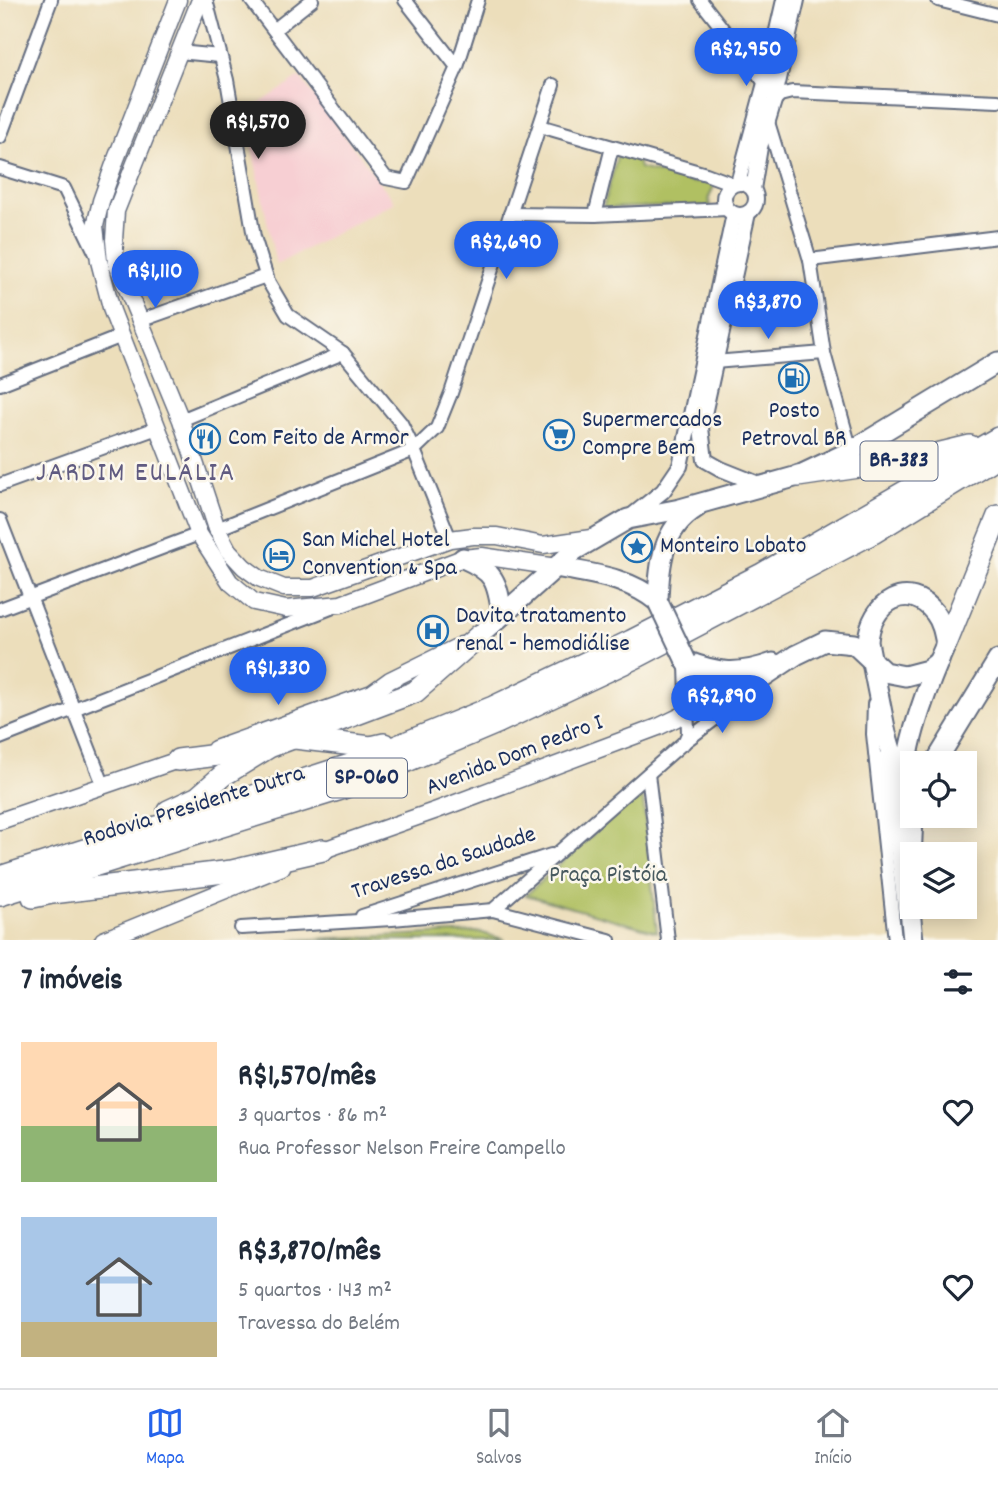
<!DOCTYPE html>
<html lang="pt">
<head>
<meta charset="utf-8">
<style>
	body { margin:0; font-family:Dekko,sans-serif; background:#f6f6f7; color:#1f2937; height:100vh; display:flex; flex-direction:column; font-size:26px; white-space:nowrap }
	* { box-sizing:border-box; margin:0 }
	p { font-size:23px; color:#747a83 }
	.icon { flex:none; width:38px; height:38px; fill:none; stroke:currentColor; stroke-width:2; stroke-linecap:round; stroke-linejoin:round }
	.map { position:relative; height:940px; overflow:hidden }
	.sheet { display:flex; flex-direction:column; background:#fff; flex:1 }
	.sheet>* { flex:none }
	.buttons { position:absolute; left:900px; top:751px; display:grid; gap:14px }
	.buttons a { display:grid; place-items:center; width:77px; height:77px; border-radius:0px; background:#fff; box-shadow:0 4px 18px #0003; font-size:35px }
	.price { position:absolute; translate:-50% -60px; padding:0 16px; border-radius:24px; background:#2563eb; color:#fff; font-size:23px; line-height:46px; filter:drop-shadow(0 2px 4px #0008) }
	.price::after { content:''; position:absolute; left:50%; top:42px; width:21px; height:16px; margin-left:-10px; background:inherit; clip-path:polygon(0 0,100% 0,50% 100%) }
	.price.active { background:#222; color:#fff }
	ul { padding:0; list-style:none }
	li { display:flex; align-items:center; gap:21px; height:175px; padding:0 21px }
	li span { display:grid; place-items:center; flex:none; width:196px; height:140px; border-radius:0px; color:#555 }
	li>.icon { margin-inline-start:auto }
	span .icon { width:84px; height:84px; fill:#fffc; stroke-width:1 }
	li b { font-size:30px }
	h2 { display:flex; justify-content:space-between; align-items:center; height:84px; padding:0 21px; font-size:30px }
	.dock { display:flex; justify-content:space-around; align-items:center; height:98px; border-top:2px solid #e0e1e3; background:#fff; font-size:19px; color:#747a83 }
	.dock a { display:grid; justify-items:center; gap:4px }
	.dock .active { color:#2563eb }
	.map>svg:first-child { display:block }
	.built { fill:#f7cfd3 }
	.green { fill:#b0c062; stroke:#667860; stroke-width:2 }
	.lines { fill:none; stroke-linecap:round; stroke-linejoin:round }
	.minor-casing { stroke:#646c7f; stroke-width:16 }
	.tertiary-casing { stroke:#646c7f; stroke-width:18 }
	.secondary-casing { stroke:#646c7f; stroke-width:19 }
	.primary-casing { stroke:#646c7f; stroke-width:23 }
	.motorway-casing { stroke:#646c7f; stroke-width:24 }
	.minor { stroke:#fff; stroke-width:12 }
	.tertiary { stroke:#fff; stroke-width:14 }
	.secondary { stroke:#fff; stroke-width:16 }
	.primary { stroke:#fff; stroke-width:19 }
	.motorway { stroke:#fff; stroke-width:21 }
	.primary-bridge-casing { stroke:#646c7f; stroke-width:23; stroke-linecap:butt }
	.primary-bridge { stroke:#fff; stroke-width:19 }
	.labels { text-anchor:middle; dominant-baseline:central; stroke-width:5; stroke-linejoin:round; paint-order:stroke }
	.shield { fill:#fbf7ec; stroke:#5e6b89; stroke-width:2 }
	.shield-label { font-size:23px; font-weight:bold; fill:#1b2f5e }
	.poi-label { font-size:24px; fill:#1b2f5e; stroke:#fbf7ec; text-anchor:start }
	.street-label { font-size:24px; fill:#1b2f5e; stroke:#fbf7ec }
	.park-label { font-size:24px; fill:#485a5f; stroke:#fbf7ec }
	.quarter-label { font-size:28px; letter-spacing:2px; fill:#605b81; stroke:#fbf7ec }
</style>
</head>
<body>
<div class="map">
<svg width="998" height="940" viewBox="0 0 998 940">
	<rect width="100%" height="100%" fill="#fbf7ec"/>
	<filter id="ink" filterUnits="userSpaceOnUse"><feTurbulence type="fractalNoise" baseFrequency=".0143" numOctaves="2"/><feDisplacementMap in="SourceGraphic" scale="14" xChannelSelector="R" yChannelSelector="G"/><feConvolveMatrix kernelMatrix="1 2 1 2 8 2 1 2 1" color-interpolation-filters="sRGB"/></filter>
	<filter id="wash" filterUnits="userSpaceOnUse"><feTurbulence type="fractalNoise" baseFrequency=".00686" numOctaves="4" result="noise"/><feDisplacementMap in="SourceGraphic" scale="28" xChannelSelector="R" yChannelSelector="G"/><feGaussianBlur stdDeviation="1.57" result="paint"/><feColorMatrix in="noise" values="0 0 0 0 0 0 0 0 0 0 0 0 0 0 0 0 0 1.4 0 .05"/><feComposite in="paint" operator="in"/></filter>
	<g filter="url(#wash)">
		<rect width="100%" height="100%" fill="#ecdebb"/>
		<path class="built" d="M300 77 395 202 276 265 245 113Z"/>
		<g class="green">
			<path d="M618 153 635 157 640 168 696 183 702 178 715 183 709 198 710 206 603 208Z"/>
			<path d="M642 790 657 932 526 895Z"/>
			<path d="M479 932 505 940H290Z"/>
		</g>
	</g>
	<g filter="url(#ink)">
		<g class="lines">
			<g class="minor-casing">
				<g id="minor">
					<path d="M206 0 227 80 254 237 268 281 288 315 343 353 401 423 414 450 450 539"/>
					<path d="M251 0 386 178 406 182 457 67 478 0"/>
					<path d="M405 0 457 67"/>
					<path d="M700 0 765 83"/>
					<path d="M938 0 998 15"/>
					<path d="M274 30 312 0"/>
					<path d="M179 52 220 56"/>
					<path d="M774 101 780 95 792 92 998 101"/>
					<path d="M768 122 810 260 824 353 851 451"/>
					<path d="M540 126 706 174 733 184"/>
					<path d="M0 137 51 0"/>
					<path d="M0 168 64 188 96 254"/>
					<path d="M510 214 595 215 727 209"/>
					<path d="M595 215 612 147"/>
					<path d="M810 260 998 237"/>
					<path d="M139 321 266 276"/>
					<path d="M714 362 824 353"/>
					<path d="M0 384 122 336"/>
					<path d="M181 420 343 353"/>
					<path d="M0 485 157 428"/>
					<path d="M0 520 103 784"/>
					<path d="M217 529 414 450 437 428 451 393 553 85"/>
					<path d="M0 609 199 534"/>
					<path d="M874 704 873 734 895 940"/>
					<path d="M0 738 331 608"/>
					<path d="M684 743 688 734 686 664"/>
					<path d="M648 774 668 940"/>
					<path d="M493 910 609 940"/>
					<path d="M362 916 551 855"/>
					<path d="M241 928 392 919 493 910 683 743 719 716 730 699"/>
				</g>
			</g>
			<g class="tertiary-casing">
				<g id="tertiary">
					<circle cx="740" cy="199" r="16"/>
					<path d="M738 183 765 83 784 0"/>
					<path d="M753 189 760 147 774 101 797 0"/>
					<path d="M748 213 701 428 705 460 721 469 761 485"/>
					<path d="M629 518 663 491 680 466 734 214"/>
				</g>
			</g>
			<g class="secondary-casing">
				<g id="secondary">
					<path d="M178 0 116 159 101 201 95 226 99 261 112 311 199 534 230 582 254 602 286 609 341 604 463 558 482 556 556 567"/>
					<path d="M200 0 116 211 114 240 116 262 181 420 217 529 228 550 244 567 259 578 284 588H313L450 539 473 536H497L543 545 591 538"/>
					<path d="M215 749 372 693 390 680 461 645"/>
					<path d="M0 821 187 757"/>
					<path d="M312 854 437 810 658 727 708 703 730 699"/>
					<path d="M103 940 282 867"/>
				</g>
			</g>
			<g class="primary-casing">
				<g id="primary">
					<path d="M463 558C495 572 497 581 502 614"/>
					<path d="M556 567C592 574 630 578 658 602"/>
					<path d="M658 602C659 565 662 529 696 508"/>
					<path d="M480 635 575 550 628 519 680 509 798 476 851 451 998 362"/>
					<path d="M686 661C699 683 704 694 730 699L796 655 825 641 854 644 884 672 905 676 928 670 939 661"/>
					<path d="M686 661C718 674 740 675 773 663"/>
					<path d="M889 758 908 911"/>
					<path d="M935 763 998 660"/>
					<path d="M907 778 896 767 886 733 868 642C870 602 909 579 935 613 942 622 944 633 946 644 932 675 904 745 907 777 908 785 911 792 912 799"/>
					<path d="M911 860 913 816"/>
					<path d="M909 900 913 940"/>
				</g>
			</g>
			<g class="motorway-casing">
				<g id="motorway">
					<path d="M798 476 920 458 970 446"/>
					<path d="M946 644 998 516"/>
					<path d="M295 738 371 747 384 744"/>
					<path d="M178 760 257 750"/>
					<path d="M168 811 198 797 222 776 269 747 415 692 480 635"/>
					<path d="M0 877 353 764 493 707 631 641 762 574 998 438"/>
					<path d="M0 895 341 789 499 722 639 656 873 533 998 456"/>
					<path d="M33 897 52 893 232 871 323 850"/>
				</g>
			</g>
			<use href="#minor" class="minor"/>
			<use href="#tertiary" class="tertiary"/>
			<use href="#secondary" class="secondary"/>
			<use href="#primary" class="primary"/>
			<use href="#motorway" class="motorway"/>
			<g class="primary-bridge-casing">
				<path id="primary-bridge" d="M658 602 686 661"/>
			</g>
			<use href="#primary-bridge" class="primary-bridge"/>
		</g>
	</g>
	<defs>
		<g id="fuel-ring" transform="scale(1.575)"><circle r="9.5" fill="#fbf7ec" stroke="#1f6fb2" stroke-width="1.5"/><path d="M-5.5-6h7V0h2V4h1.3V-2.5L3-4.5l.8-.8L6-3V5H2.5V1h-1V6h-7ZM-4.2-4.7v3.2H.2V-4.7Z" fill="#1f6fb2"/></g>
		<g id="supermarket-ring" transform="scale(1.575)"><circle r="9.5" fill="#fbf7ec" stroke="#1f6fb2" stroke-width="1.5"/><path d="M-6-5.5h2.5l.6 2H6L4.5 2H-2.5L-4.4-4H-6ZM-1.5 3.2a1.3 1.3 0 1 0 .1 0ZM3 3.2a1.3 1.3 0 1 0 .1 0Z" fill="#1f6fb2"/></g>
		<g id="restaurant-ring" transform="scale(1.575)"><circle r="9.5" fill="#fbf7ec" stroke="#1f6fb2" stroke-width="1.5"/><path d="M-5-6h1v4h1v-4h1v4h1v-4h1v5L-1.5 .5V6h-2V.5L-5-1ZM5-6V6H3V1.5H1.5Q1.5-4 5-6Z" fill="#1f6fb2"/></g>
		<g id="sight-ring" transform="scale(1.575)"><circle r="9.5" fill="#fbf7ec" stroke="#1f6fb2" stroke-width="1.5"/><path d="M0-6L1.8-2.2L6-1.7L2.9 1.2L3.7 5.4L0 3.3L-3.7 5.4L-2.9 1.2L-6-1.7L-1.8-2.2Z" fill="#1f6fb2"/></g>
		<g id="hotel-ring" transform="scale(1.575)"><circle r="9.5" fill="#fbf7ec" stroke="#1f6fb2" stroke-width="1.5"/><path d="M-6-4.5h1.5V1H6V5H4.5V3h-9V5H-6ZM-4 0a1.8 1.8 0 1 1 3.6 0ZM.5 0V-2.5h3Q6-2.5 6 0Z" fill="#1f6fb2"/></g>
		<g id="hospital-ring" transform="scale(1.575)"><circle r="9.5" fill="#fbf7ec" stroke="#1f6fb2" stroke-width="1.5"/><path d="M-5-5h3v3.5h4V-5h3V5h-3V1.5h-4V5h-3Z" fill="#1f6fb2"/></g>
	</defs>
	<g fill-rule="evenodd">
		<use href="#fuel-ring" x="794" y="378"/>
		<use href="#supermarket-ring" x="559" y="435"/>
		<use href="#restaurant-ring" x="205" y="439"/>
		<use href="#sight-ring" x="637" y="547"/>
		<use href="#hotel-ring" x="279" y="555"/>
		<use href="#hospital-ring" x="433" y="631"/>
	</g>
	<g class="labels">
		<g class="shield">
			<rect x="860.5" y="441.5" width="77" height="39" rx="5"/>
			<rect x="327" y="758.5" width="80" height="39" rx="5"/>
		</g>
		<g class="shield-label">
			<text x="899" y="461">BR-383</text>
			<text x="367" y="778">SP-060</text>
		</g>
		<g class="poi-label">
			<text x="794" y="412" text-anchor="middle">Posto<tspan x="794" dy="28">Petroval BR</tspan></text>
			<text x="582" y="421">Supermercados<tspan x="582" dy="28">Compre Bem</tspan></text>
			<text x="228" y="439">Com Feito de Armor</text>
			<text x="302" y="541">San Michel Hotel<tspan x="302" dy="28">Convention &amp; Spa</tspan></text>
			<text x="660" y="547">Monteiro Lobato</text>
			<text x="456" y="617">Davita tratamento<tspan x="456" dy="28">renal - hemodiálise</tspan></text>
		</g>
		<g class="street-label">
			<text transform="translate(515 756) rotate(-21)">Avenida Dom Pedro I</text>
			<text transform="translate(194 807) rotate(-17)">Rodovia Presidente Dutra</text>
			<text transform="translate(444 864) rotate(-18)">Travessa da Saudade</text>
		</g>
		<g class="park-label">
			<text x="608" y="876">Praça Pistóia</text>
		</g>
		<g class="quarter-label">
			<text x="136" y="475">JARDIM EULÁLIA</text>
		</g>
	</g>
</svg>
<div class="buttons">
<a><svg class="icon" aria-label="locate" viewBox="0 0 24 24"><circle cx="12" cy="12" r="6"/><path d="M12 2v4M12 18v4M2 12h4M18 12h4"/></svg></a>
<a><svg class="icon" aria-label="layers" viewBox="0 0 24 24"><path d="M12 4l9 5-9 5-9-5zM3 14l9 5 9-5"/></svg></a>
</div>
<b class="price" style="left:746px;top:88px">R$2,950</b>
<b class="price active" style="left:258px;top:161px">R$1,570</b>
<b class="price" style="left:506px;top:281px">R$2,690</b>
<b class="price" style="left:155px;top:310px">R$1,110</b>
<b class="price" style="left:768px;top:341px">R$3,870</b>
<b class="price" style="left:278px;top:707px">R$1,330</b>
<b class="price" style="left:722px;top:735px">R$2,890</b>
</div>
<section class="sheet">
<h2>7 imóveis<svg class="icon" aria-label="filters" viewBox="0 0 24 24"><path d="M4 7h16M4 17h16"/><circle cx="9" cy="7" r="2"/><circle cx="15" cy="17" r="2"/></svg></h2>
<ul>
<li><span style="background:linear-gradient(#ffd9b3 60%,#8fb573 0)"><svg class="icon" aria-label="home" viewBox="0 0 24 24"><path d="M3 11l9-7 9 7M6 9v11h12V9"/></svg></span><div><b>R$1,570/mês</b><p>3 quartos · 86 m²</p><p>Rua Professor Nelson Freire Campello</p></div><svg class="icon" aria-label="heart" viewBox="0 0 24 24"><path d="M12 20l-8-8c-3-5 5-10 8-4 3-6 11-1 8 4z"/></svg></li>
<li><span style="background:linear-gradient(#a9c7e8 75%,#c2b280 0)"><svg class="icon" aria-label="home" viewBox="0 0 24 24"><path d="M3 11l9-7 9 7M6 9v11h12V9"/></svg></span><div><b>R$3,870/mês</b><p>5 quartos · 143 m²</p><p>Travessa do Belém</p></div><svg class="icon" aria-label="heart" viewBox="0 0 24 24"><path d="M12 20l-8-8c-3-5 5-10 8-4 3-6 11-1 8 4z"/></svg></li>
</ul>
</section>
<nav class="dock">
<a class="active"><svg class="icon" aria-label="map" viewBox="0 0 24 24"><path d="M3 6l6-2 6 2 6-2v14l-6 2-6-2-6 2zM9 4v14M15 6v14"/></svg>Mapa</a>
<a><svg class="icon" aria-label="saved" viewBox="0 0 24 24"><path d="M7 4h10v16l-5-4-5 4z"/></svg>Salvos</a>
<a><svg class="icon" aria-label="home" viewBox="0 0 24 24"><path d="M3 11l9-7 9 7M6 9v11h12V9"/></svg>Início</a>
</nav>
</body>
</html>
